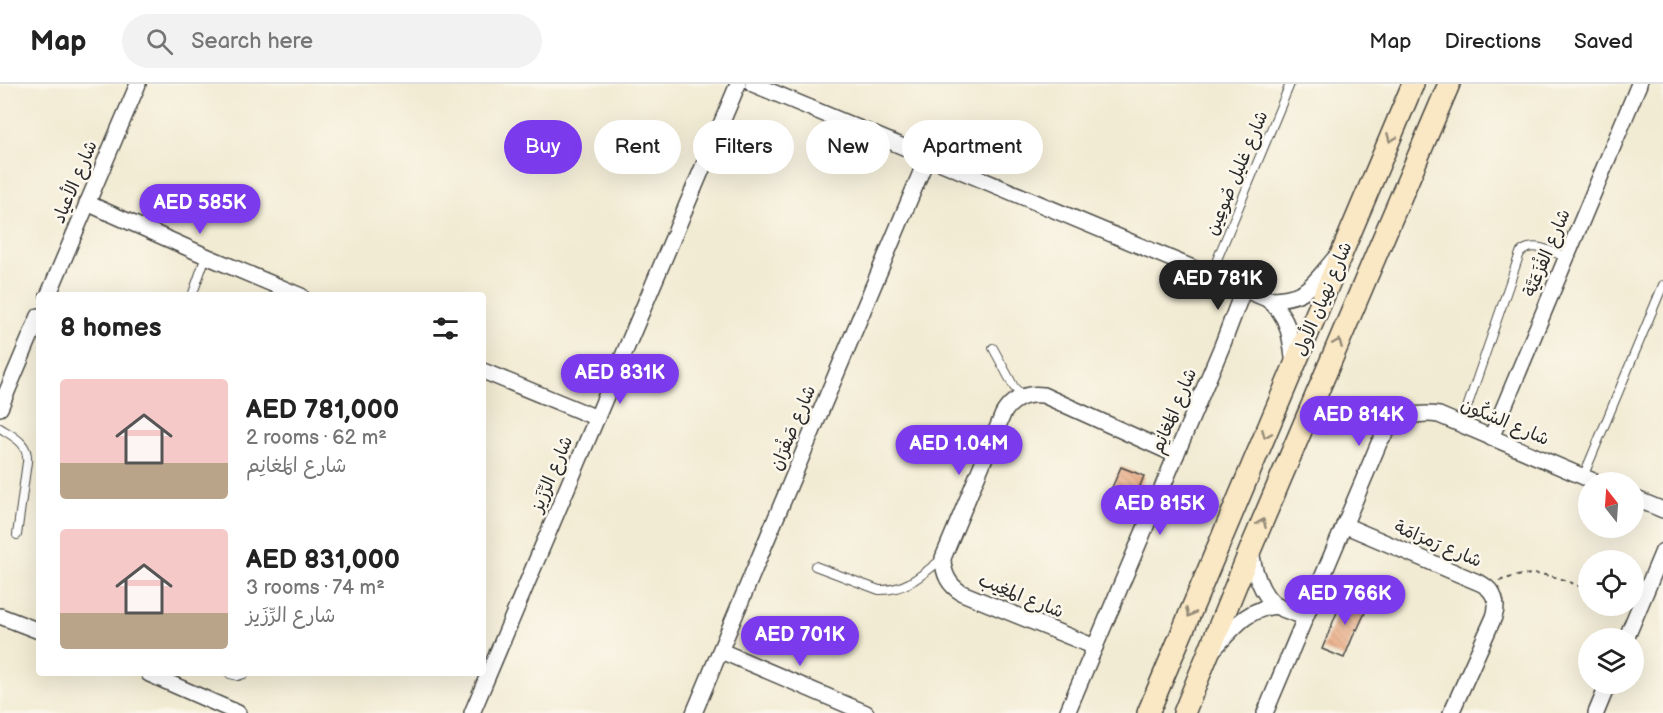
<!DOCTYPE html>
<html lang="en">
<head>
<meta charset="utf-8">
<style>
	body { margin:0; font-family:"Balsamiq Sans","Playpen Sans Arabic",sans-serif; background:#f2f2f2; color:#222; height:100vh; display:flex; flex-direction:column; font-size:22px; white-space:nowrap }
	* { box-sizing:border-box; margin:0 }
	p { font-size:20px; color:#767676 }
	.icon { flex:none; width:33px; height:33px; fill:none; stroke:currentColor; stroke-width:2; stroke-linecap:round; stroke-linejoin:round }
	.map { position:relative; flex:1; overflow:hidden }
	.sheet { position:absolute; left:36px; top:208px; width:450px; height:384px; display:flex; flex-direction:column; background:#fff; border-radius:6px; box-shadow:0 6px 24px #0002 }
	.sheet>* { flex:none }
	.hud { position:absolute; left:504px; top:36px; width:570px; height:54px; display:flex; gap:12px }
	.needle { width:39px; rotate:343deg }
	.controls { position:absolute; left:1578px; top:388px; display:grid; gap:12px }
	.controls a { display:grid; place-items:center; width:66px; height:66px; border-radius:50%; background:#fff; box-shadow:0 6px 24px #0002; font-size:30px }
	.price { position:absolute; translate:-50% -51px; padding:0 14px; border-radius:21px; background:#7c3aed; color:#fff; font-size:20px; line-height:39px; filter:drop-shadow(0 2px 3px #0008) }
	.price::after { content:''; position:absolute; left:50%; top:36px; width:18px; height:14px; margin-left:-9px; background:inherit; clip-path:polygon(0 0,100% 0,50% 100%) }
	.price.selected { background:#222; color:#fff }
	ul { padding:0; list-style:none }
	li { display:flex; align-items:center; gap:18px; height:150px; padding:0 24px }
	li span { display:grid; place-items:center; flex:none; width:168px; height:120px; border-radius:6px; color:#555 }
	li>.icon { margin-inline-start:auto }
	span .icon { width:72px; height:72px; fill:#fffc; stroke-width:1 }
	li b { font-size:26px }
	h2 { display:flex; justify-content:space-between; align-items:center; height:72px; padding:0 24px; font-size:26px }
	.pill { padding:0 21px; border-radius:27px; background:#fff; box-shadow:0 6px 24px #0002; font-size:21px; line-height:54px }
	.pill.selected { background:#7c3aed; color:#fff }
	header { display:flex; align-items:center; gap:36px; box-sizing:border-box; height:84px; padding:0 30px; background:#fff; border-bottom:2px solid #e0e0e0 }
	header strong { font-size:28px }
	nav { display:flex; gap:33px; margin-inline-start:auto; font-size:21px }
	.search { width:420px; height:54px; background:#f2f2f2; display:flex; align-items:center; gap:15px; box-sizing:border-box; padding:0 21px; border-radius:33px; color:#767676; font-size:22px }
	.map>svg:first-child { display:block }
	.building { fill:url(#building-back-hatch) }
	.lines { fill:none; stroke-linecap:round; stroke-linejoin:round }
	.service-casing { stroke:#494844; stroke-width:10 }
	.minor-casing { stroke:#494844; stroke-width:18 }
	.secondary-casing { stroke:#494844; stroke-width:24 }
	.path { stroke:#494844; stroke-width:2; stroke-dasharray:4.5 4.5; stroke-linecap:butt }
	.service { stroke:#fff; stroke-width:8 }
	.minor { stroke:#fff; stroke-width:15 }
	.secondary { stroke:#fae7c3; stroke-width:21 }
	.oneway { stroke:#928977 }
	.labels { text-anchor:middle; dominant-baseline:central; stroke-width:5; stroke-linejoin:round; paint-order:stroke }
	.street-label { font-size:18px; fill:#2b2b2b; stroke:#fbf7ec }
</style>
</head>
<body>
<header>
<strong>Map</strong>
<div class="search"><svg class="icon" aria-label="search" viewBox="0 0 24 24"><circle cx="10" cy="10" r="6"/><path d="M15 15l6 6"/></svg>Search here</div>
<nav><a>Map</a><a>Directions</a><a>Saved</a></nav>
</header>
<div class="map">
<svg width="1663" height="629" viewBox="0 0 1663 629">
	<defs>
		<pattern id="building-back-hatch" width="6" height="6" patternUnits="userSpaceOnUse" patternTransform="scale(1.5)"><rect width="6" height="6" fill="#e9a47a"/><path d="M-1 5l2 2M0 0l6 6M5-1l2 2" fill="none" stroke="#bd8664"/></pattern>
	</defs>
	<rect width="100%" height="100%" fill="#fbf7ec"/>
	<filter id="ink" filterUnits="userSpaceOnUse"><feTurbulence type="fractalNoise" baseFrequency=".0167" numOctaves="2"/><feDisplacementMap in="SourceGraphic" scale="12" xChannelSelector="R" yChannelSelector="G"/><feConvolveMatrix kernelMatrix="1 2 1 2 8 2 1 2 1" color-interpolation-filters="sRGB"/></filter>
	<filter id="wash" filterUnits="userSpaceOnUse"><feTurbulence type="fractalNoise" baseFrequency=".008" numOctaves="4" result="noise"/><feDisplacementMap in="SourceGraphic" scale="24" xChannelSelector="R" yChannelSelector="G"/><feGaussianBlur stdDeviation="1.35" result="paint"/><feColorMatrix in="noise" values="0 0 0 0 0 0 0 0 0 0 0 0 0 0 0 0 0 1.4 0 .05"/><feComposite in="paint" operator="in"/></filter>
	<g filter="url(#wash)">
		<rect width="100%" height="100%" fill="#f2ebd3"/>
		<g id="blocks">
			<g class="building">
				<path d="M1121 383 1144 392 1130 427 1106 417Z"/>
				<path d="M1344 511 1368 522 1357 546 1356 545 1344 574 1322 565Z"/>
			</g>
		</g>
	</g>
	<g filter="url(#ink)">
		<use href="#blocks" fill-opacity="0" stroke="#494844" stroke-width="1.5"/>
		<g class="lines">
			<g class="service-casing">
				<g id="service">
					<path d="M1211 190 1290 0"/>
					<path d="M192 212 206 172"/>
					<path d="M993 264 1014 303 1022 312"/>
					<path d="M1461 341 1520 169C1532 156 1552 168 1566 173"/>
					<path d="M0 344C14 353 29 359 27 378L17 451"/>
					<path d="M1583 393 1663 201"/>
					<path d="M815 482 879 506C906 507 923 490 943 474"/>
					<path d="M230 590 238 592 244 590"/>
				</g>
			</g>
			<g class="minor-casing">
				<g id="minor">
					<path d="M753 0 1267 215C1290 231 1291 257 1294 282"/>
					<path d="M87 119 206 172 301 212"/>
					<path d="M48 212 138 0"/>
					<path d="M1267 215C1307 215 1311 202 1335 174"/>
					<path d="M483 287 597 334"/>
					<path d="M0 324 39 232"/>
					<path d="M1491 354 1639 0"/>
					<path d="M1634 414 1663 426"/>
					<path d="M1344 441 1482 500C1494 507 1499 519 1494 533L1451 629"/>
					<path d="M1251 464C1253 484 1260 511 1278 523 1286 527 1296 530 1305 533"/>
					<path d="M0 532 39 547"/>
					<path d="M1626 555 1663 467"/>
					<path d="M1095 563 962 509C948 501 943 489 943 474L1003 330C1012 315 1026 309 1043 311L1176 371"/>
					<path d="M1213 566C1233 545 1246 524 1278 522"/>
					<path d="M721 567 866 629"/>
					<path d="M149 590 238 629"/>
					<path d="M472 629 738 0"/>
					<path d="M694 629 927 74"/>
					<path d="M1067 629 1222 262 1244 204"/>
					<path d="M1265 629 1379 359C1392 335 1413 327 1439 331L1598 399"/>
					<path d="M1596 629 1608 600"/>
				</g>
			</g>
			<g class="secondary-casing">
				<g id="secondary">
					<path d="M1148 629 1413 0"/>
					<path d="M1184 629 1251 464 1449 0"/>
				</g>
			</g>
			<path class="path" d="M1499 497C1537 484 1554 491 1588 506"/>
			<use href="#service" class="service"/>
			<use href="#minor" class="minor"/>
			<use href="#secondary" class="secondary"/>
		</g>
		<defs><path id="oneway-chevron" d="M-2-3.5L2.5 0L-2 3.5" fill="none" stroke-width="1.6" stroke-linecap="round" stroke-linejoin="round" transform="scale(1.5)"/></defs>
		<g class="oneway">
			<use href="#oneway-chevron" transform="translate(1391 54) rotate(113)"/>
			<use href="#oneway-chevron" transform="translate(1338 259) rotate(-67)"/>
			<use href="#oneway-chevron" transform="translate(1266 350) rotate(113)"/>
			<use href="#oneway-chevron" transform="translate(1262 439) rotate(-67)"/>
			<use href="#oneway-chevron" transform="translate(1190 529) rotate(113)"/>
		</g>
	</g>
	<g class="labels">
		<g class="street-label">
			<text transform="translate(1237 89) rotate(-67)">شارع غليل صُوعِين</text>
			<text transform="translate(75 98) rotate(-67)">شارع الأعياد</text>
			<text transform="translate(1547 169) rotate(-67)">شارع الفْزَعَيَّة</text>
			<text transform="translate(1323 215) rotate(-67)">شارع نهيان الأول</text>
			<text transform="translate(1174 327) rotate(-67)">شارع المَغانِم</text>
			<text transform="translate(1505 338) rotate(23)">شارع السُكُون</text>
			<text transform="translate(793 344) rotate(-67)">شارع صَفْرَان</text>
			<text transform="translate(552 390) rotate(-67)">شارع الرِّزَيز</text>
			<text transform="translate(1438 460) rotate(23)">شارع رَمرَامَة</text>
			<text transform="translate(1021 512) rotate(22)">شارع المغِيب</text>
		</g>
	</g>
</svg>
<div class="controls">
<a><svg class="needle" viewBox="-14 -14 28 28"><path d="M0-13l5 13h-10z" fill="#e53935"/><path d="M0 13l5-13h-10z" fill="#767676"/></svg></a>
<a><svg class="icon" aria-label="locate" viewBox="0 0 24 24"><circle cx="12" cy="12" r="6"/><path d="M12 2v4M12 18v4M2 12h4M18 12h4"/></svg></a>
<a><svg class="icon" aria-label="layers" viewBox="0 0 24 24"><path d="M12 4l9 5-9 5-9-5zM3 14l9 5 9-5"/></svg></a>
</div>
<b class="price" style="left:200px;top:151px">AED 585K</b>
<b class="price selected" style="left:1218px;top:227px">AED 781K</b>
<b class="price" style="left:620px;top:321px">AED 831K</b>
<b class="price" style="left:1359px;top:363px">AED 814K</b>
<b class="price" style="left:959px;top:392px">AED 1.04M</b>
<b class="price" style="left:1160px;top:452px">AED 815K</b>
<b class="price" style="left:1345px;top:542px">AED 766K</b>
<b class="price" style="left:800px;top:583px">AED 701K</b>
<div class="hud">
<a class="pill selected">Buy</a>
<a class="pill">Rent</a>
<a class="pill">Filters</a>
<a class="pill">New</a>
<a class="pill">Apartment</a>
</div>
<section class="sheet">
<h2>8 homes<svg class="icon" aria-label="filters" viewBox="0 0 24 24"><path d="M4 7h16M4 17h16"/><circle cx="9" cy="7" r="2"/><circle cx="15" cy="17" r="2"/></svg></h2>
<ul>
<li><span style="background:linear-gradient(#f6c9c9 70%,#b9a48a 0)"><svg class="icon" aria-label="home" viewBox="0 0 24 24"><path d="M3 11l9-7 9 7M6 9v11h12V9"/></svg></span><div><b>AED 781,000</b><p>2 rooms · 62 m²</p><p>شارع المَغانِم</p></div></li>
<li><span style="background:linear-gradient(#f6c9c9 70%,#b9a48a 0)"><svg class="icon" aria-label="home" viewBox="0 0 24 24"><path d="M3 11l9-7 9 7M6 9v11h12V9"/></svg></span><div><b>AED 831,000</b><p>3 rooms · 74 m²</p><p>شارع الرِّزَيز</p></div></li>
</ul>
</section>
</div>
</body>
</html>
